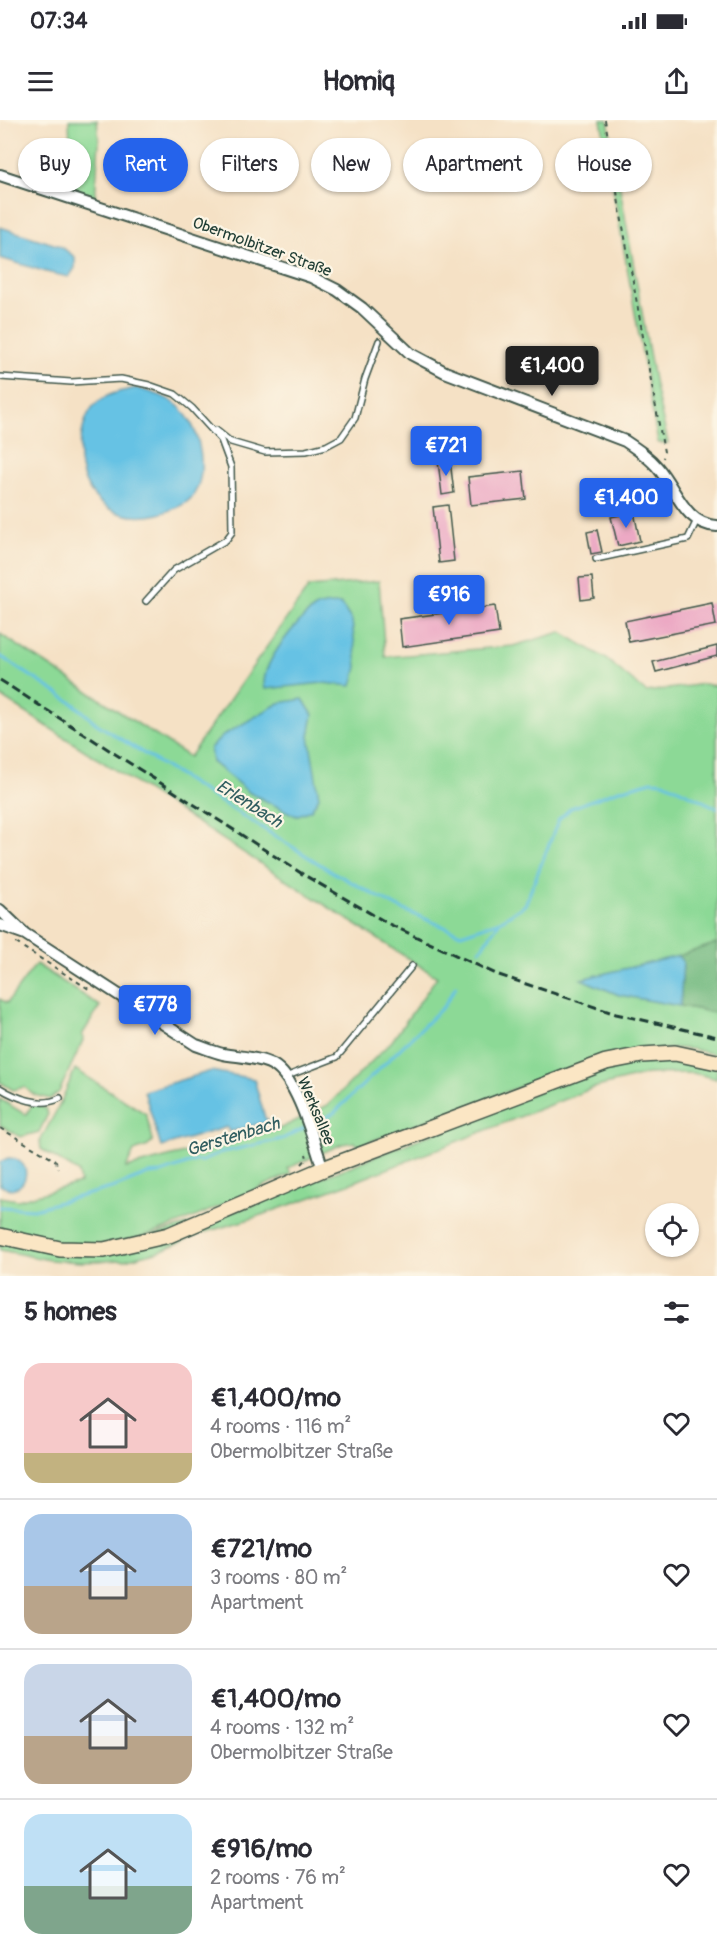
<!DOCTYPE html>
<html lang="en">
<head>
<meta charset="utf-8">
<style>
	body { margin:0; font-family:Pangolin,sans-serif; background:#f2f2f3; color:#2b2b33; height:100vh; display:flex; flex-direction:column; font-size:22px; white-space:nowrap }
	* { box-sizing:border-box; margin:0 }
	p { font-size:20px; color:#7c7c81 }
	.icon { flex:none; width:33px; height:33px; fill:none; stroke:currentColor; stroke-width:2; stroke-linecap:round; stroke-linejoin:round }
	.map { position:relative; height:1156px; overflow:hidden }
	.side { display:flex; flex-direction:column; background:#fff; flex:1 }
	.side>* { flex:none }
	.top-card { position:absolute; left:18px; top:18px; width:681px; height:54px; display:flex; gap:12px }
	.buttons { position:absolute; left:645px; top:1083px; display:grid; gap:12px }
	.buttons a { display:grid; place-items:center; width:54px; height:54px; border-radius:50%; background:#fff; box-shadow:0 2px 4px #0004; font-size:30px }
	.price { position:absolute; translate:-50% -51px; padding:0 14px; border-radius:6px; background:#2563eb; color:#fff; font-size:20px; line-height:39px; filter:drop-shadow(0 2px 3px #0008) }
	.price::after { content:''; position:absolute; left:50%; top:36px; width:18px; height:14px; margin-left:-9px; background:inherit; clip-path:polygon(0 0,100% 0,50% 100%) }
	.price.selected { background:#222; color:#fff }
	ul { padding:0; list-style:none }
	li { display:flex; align-items:center; gap:18px; height:150px; padding:0 24px }
	li+li { border-top:2px solid #e1e1e2 }
	li span { display:grid; place-items:center; flex:none; width:168px; height:120px; border-radius:18px; color:#555 }
	li>.icon { margin-inline-start:auto }
	span .icon { width:72px; height:72px; fill:#fffc; stroke-width:1 }
	li b { font-size:26px }
	h2 { display:flex; justify-content:space-between; align-items:center; height:72px; padding:0 24px; font-size:26px }
	.pill { padding:0 21px; border-radius:27px; background:#fff; box-shadow:0 2px 4px #0004; font-size:21px; line-height:54px }
	.pill.selected { background:#2563eb; color:#fff }
	.status { display:flex; justify-content:space-between; align-items:center; height:42px; padding:0 30px; background:#fff; direction:ltr }
	.status svg { height:16px; fill:currentColor }
	header { display:flex; justify-content:space-between; align-items:center; height:78px; padding:0 24px; background:#fff; font-size:27px; font-weight:700 }
	.map>svg:first-child { display:block }
	.green { fill:#8cd996; stroke:#568b65; stroke-width:1.5 }
	.forest { fill:#71b97f; stroke:#487b5a; stroke-width:1.5 }
	.water { fill:#66c2e4; stroke:#42808c; stroke-width:1.5 }
	.lines { fill:none; stroke-linecap:round; stroke-linejoin:round }
	.stream { stroke:#66c2e4; stroke-width:3 }
	.building { fill:#eca9c4 }
	.lane-casing { stroke:#3f564a; stroke-width:8 }
	.street-casing { stroke:#3f564a; stroke-width:14 }
	.secondary-casing { stroke:#3f564a; stroke-width:18 }
	.path { stroke:#3f564a; stroke-width:2; stroke-dasharray:4.5 4.5; stroke-linecap:butt }
	.lane { stroke:#fff; stroke-width:5 }
	.street { stroke:#fff; stroke-width:10 }
	.secondary { stroke:#fbe6c4; stroke-width:15 }
	.rail { stroke:#1f3d34; stroke-width:3; stroke-dasharray:9 4.5; stroke-linecap:butt }
	.labels { text-anchor:middle; dominant-baseline:central; stroke-width:4.5; stroke-linejoin:round; paint-order:stroke }
	.street-label { font-size:16px; fill:#1f3d34; stroke:#fcf5e5 }
	.water-label { font-size:18px; font-style:italic; fill:#315e60; stroke:#fcf5e5 }
</style>
</head>
<body>
<div class="status"><b>07:34</b><svg viewBox="0 0 49 12"><path d="M0 12V9h3v3zM5 12V6h3v6zM10 12V3h3v9zM15 12V0h3v12zM26 1h20v11H26zM47 4h2v5h-2z"/></svg></div>
<header><svg class="icon" aria-label="menu" viewBox="0 0 24 24"><path d="M4 6h16M4 12h16M4 18h16"/></svg>Homiq<svg class="icon" aria-label="share" viewBox="0 0 24 24"><path d="M12 15V3M7 8l5-5 5 5M5 13v7h14v-7"/></svg></header>
<div class="map">
<svg width="717" height="1156" viewBox="0 0 717 1156">
	<rect width="100%" height="100%" fill="#fcf5e5"/>
	<filter id="ink" filterUnits="userSpaceOnUse"><feTurbulence type="fractalNoise" baseFrequency=".0167" numOctaves="2"/><feDisplacementMap in="SourceGraphic" scale="12" xChannelSelector="R" yChannelSelector="G"/><feConvolveMatrix kernelMatrix="1 2 1 2 8 2 1 2 1" color-interpolation-filters="sRGB"/></filter>
	<filter id="wash" filterUnits="userSpaceOnUse"><feTurbulence type="fractalNoise" baseFrequency=".008" numOctaves="4" result="noise"/><feDisplacementMap in="SourceGraphic" scale="24" xChannelSelector="R" yChannelSelector="G"/><feGaussianBlur stdDeviation="1.35" result="paint"/><feColorMatrix in="noise" values="0 0 0 0 0 0 0 0 0 0 0 0 0 0 0 0 0 1.4 0 .05"/><feComposite in="paint" operator="in"/></filter>
	<g filter="url(#wash)">
		<rect width="100%" height="100%" fill="#f5e1c5"/>
		<g class="green">
			<path d="M69 0H97L99 22 95 79 72 72Z"/>
			<path d="M601 0H608L655 266 668 323H658Z"/>
			<path d="M379 461 385 537 513 526 561 512 605 538 646 572 704 564 717 566V863L681 886 717 893V935L692 929 673 928 585 943 358 1026 355 1022 342 1024 288 1048 291 1054C228 1080 146 1129 77 1125 52 1123 25 1115 0 1110V1077L18 1080 80 1063 78 1052 41 1029 40 1021 59 986 75 949 146 994 153 1020 148 1026 134 1031 126 1048 281 1008 328 985 392 921 437 857 0 576V514L189 637 309 467Z"/>
			<path d="M36 844 100 886 82 915 84 918 59 972 50 979 35 975 24 967 13 970 0 962V879L7 883Z"/>
			<path d="M669 939 717 947V959L693 953 647 954 593 968 354 1062 250 1099 199 1114 160 1131 124 1140 82 1142 49 1140 0 1130V1122L86 1135 251 1086 546 968 627 943Z"/>
			<path d="M0 979 26 995 32 985 28 982 30 981 45 988 48 994 39 1012 20 1017 0 1005Z"/>
		</g>
		<path class="forest" d="M717 823V893L680 886 683 842 678 836Z"/>
		<g class="water">
			<path d="M0 107 60 126 75 137V148L69 157 50 153 0 138Z"/>
			<path d="M136 268C153 273 172 277 184 292 201 313 209 356 191 378 184 386 169 391 159 394 106 407 70 366 82 314 84 303 88 289 98 282 108 273 123 271 136 268Z"/>
			<path d="M341 484 352 501 357 547 352 566 323 563 265 569C258 546 298 498 317 487 323 484 334 484 341 484Z"/>
			<path d="M303 579 313 595 309 616 319 677 311 690 296 696 250 673 212 642 210 628 225 614 279 583Z"/>
			<path d="M678 836 683 842 680 886 619 875 581 859Z"/>
			<path d="M211 951 254 959 265 998 268 1000 265 1004 262 1003 229 1012 227 1007 161 1027 144 971Z"/>
			<path d="M8 1038C38 1039 26 1081 0 1065V1042Z"/>
		</g>
		<g class="lines">
			<g class="stream">
				<path d="M0 536 74 584 97 604 329 750 397 787 461 814 500 801"/>
				<path d="M480 830 500 801 525 785 559 699 571 688 619 670 652 661 664 662 717 688"/>
				<path d="M312 1004 334 993 444 886 456 866"/>
				<path d="M0 1087 34 1089 115 1067 148 1054 161 1053 195 1041H203L219 1033 282 1019 306 1007"/>
			</g>
		</g>
		<g id="blocks">
			<g class="building">
				<path d="M450 340 454 373 442 375 438 341Z"/>
				<path d="M523 351 526 379 471 385 468 357Z"/>
				<path d="M448 385 454 441 439 443 433 387Z"/>
				<path d="M634 392 640 421 618 426 611 397Z"/>
				<path d="M597 410 602 432 591 434 587 412Z"/>
				<path d="M592 457 594 478 581 480 579 458Z"/>
				<path d="M712 483 716 505 629 522 625 501Z"/>
				<path d="M495 486 499 513 402 527 399 499Z"/>
				<path d="M717 526V536L656 552 653 542Z"/>
			</g>
		</g>
	</g>
	<g filter="url(#ink)">
		<use href="#blocks" fill-opacity="0" stroke="#3f564a" stroke-width="1.5"/>
		<g class="lines">
			<g class="lane-casing">
				<g id="lane">
					<path d="M0 257 71 262 121 259 149 265 175 274 192 288 221 320 231 347 232 412 226 420 174 450 146 481"/>
					<path d="M216 310 231 322 265 332 306 331 326 326 341 318 355 298 365 259 379 221"/>
					<path d="M596 439 688 419 697 400"/>
					<path d="M285 957 337 937 412 846"/>
					<path d="M0 968C16 978 42 988 60 978"/>
				</g>
			</g>
			<g class="street-casing">
				<g id="street">
					<path d="M0 55 311 157 337 170 362 188 411 234 445 252 625 321C637 329 649 337 658 348 676 369 685 405 717 406"/>
					<path d="M0 790 23 812"/>
					<path d="M0 805 25 814 196 925C205 928 214 932 223 934 239 937 258 937 273 945 298 959 314 1023 323 1049"/>
				</g>
			</g>
			<g class="secondary-casing">
				<path id="secondary" d="M0 1116 60 1129 104 1130 169 1115 323 1049 606 942 642 935 675 933 717 942"/>
			</g>
			<g class="path">
				<path d="M605 0 620 90 664 332 663 338"/>
				<path d="M16 823 92 871"/>
				<path d="M0 1008 56 1041 58 1048"/>
				<path d="M302 1044 307 1038 306 1034"/>
			</g>
			<use href="#lane" class="lane"/>
			<use href="#street" class="street"/>
			<use href="#secondary" class="secondary"/>
			<path class="rail" d="M0 560 304 755 389 804 496 854 616 894 717 917"/>
		</g>
	</g>
	<g class="labels">
		<g class="street-label">
			<text transform="translate(262 127) rotate(20)">Obermolbitzer Straße</text>
			<text transform="translate(316 991) rotate(67)">Werksallee</text>
		</g>
		<g class="water-label">
			<text transform="translate(249 684) rotate(32)">Erlenbach</text>
			<text transform="translate(233 1017) rotate(-17)">Gerstenbach</text>
		</g>
	</g>
</svg>
<div class="buttons">
<a><svg class="icon" aria-label="locate" viewBox="0 0 24 24"><circle cx="12" cy="12" r="6"/><path d="M12 2v4M12 18v4M2 12h4M18 12h4"/></svg></a>
</div>
<b class="price selected" style="left:552px;top:277px">€1,400</b>
<b class="price" style="left:446px;top:357px">€721</b>
<b class="price" style="left:626px;top:409px">€1,400</b>
<b class="price" style="left:449px;top:506px">€916</b>
<b class="price" style="left:155px;top:916px">€778</b>
<div class="top-card">
<a class="pill">Buy</a>
<a class="pill selected">Rent</a>
<a class="pill">Filters</a>
<a class="pill">New</a>
<a class="pill">Apartment</a>
<a class="pill">House</a>
</div>
</div>
<section class="side">
<h2>5 homes<svg class="icon" aria-label="filters" viewBox="0 0 24 24"><path d="M4 7h16M4 17h16"/><circle cx="9" cy="7" r="2"/><circle cx="15" cy="17" r="2"/></svg></h2>
<ul>
<li><span style="background:linear-gradient(#f6c9c9 75%,#c2b280 0)"><svg class="icon" aria-label="home" viewBox="0 0 24 24"><path d="M3 11l9-7 9 7M6 9v11h12V9"/></svg></span><div><b>€1,400/mo</b><p>4 rooms · 116 m²</p><p>Obermolbitzer Straße</p></div><svg class="icon" aria-label="heart" viewBox="0 0 24 24"><path d="M12 20l-8-8c-3-5 5-10 8-4 3-6 11-1 8 4z"/></svg></li>
<li><span style="background:linear-gradient(#a9c7e8 60%,#b9a48a 0)"><svg class="icon" aria-label="home" viewBox="0 0 24 24"><path d="M3 11l9-7 9 7M6 9v11h12V9"/></svg></span><div><b>€721/mo</b><p>3 rooms · 80 m²</p><p>Apartment</p></div><svg class="icon" aria-label="heart" viewBox="0 0 24 24"><path d="M12 20l-8-8c-3-5 5-10 8-4 3-6 11-1 8 4z"/></svg></li>
<li><span style="background:linear-gradient(#c9d6e8 60%,#b9a48a 0)"><svg class="icon" aria-label="home" viewBox="0 0 24 24"><path d="M3 11l9-7 9 7M6 9v11h12V9"/></svg></span><div><b>€1,400/mo</b><p>4 rooms · 132 m²</p><p>Obermolbitzer Straße</p></div><svg class="icon" aria-label="heart" viewBox="0 0 24 24"><path d="M12 20l-8-8c-3-5 5-10 8-4 3-6 11-1 8 4z"/></svg></li>
<li><span style="background:linear-gradient(#bfe0f5 60%,#7fa58c 0)"><svg class="icon" aria-label="home" viewBox="0 0 24 24"><path d="M3 11l9-7 9 7M6 9v11h12V9"/></svg></span><div><b>€916/mo</b><p>2 rooms · 76 m²</p><p>Apartment</p></div><svg class="icon" aria-label="heart" viewBox="0 0 24 24"><path d="M12 20l-8-8c-3-5 5-10 8-4 3-6 11-1 8 4z"/></svg></li>
</ul>
</section>
</body>
</html>
